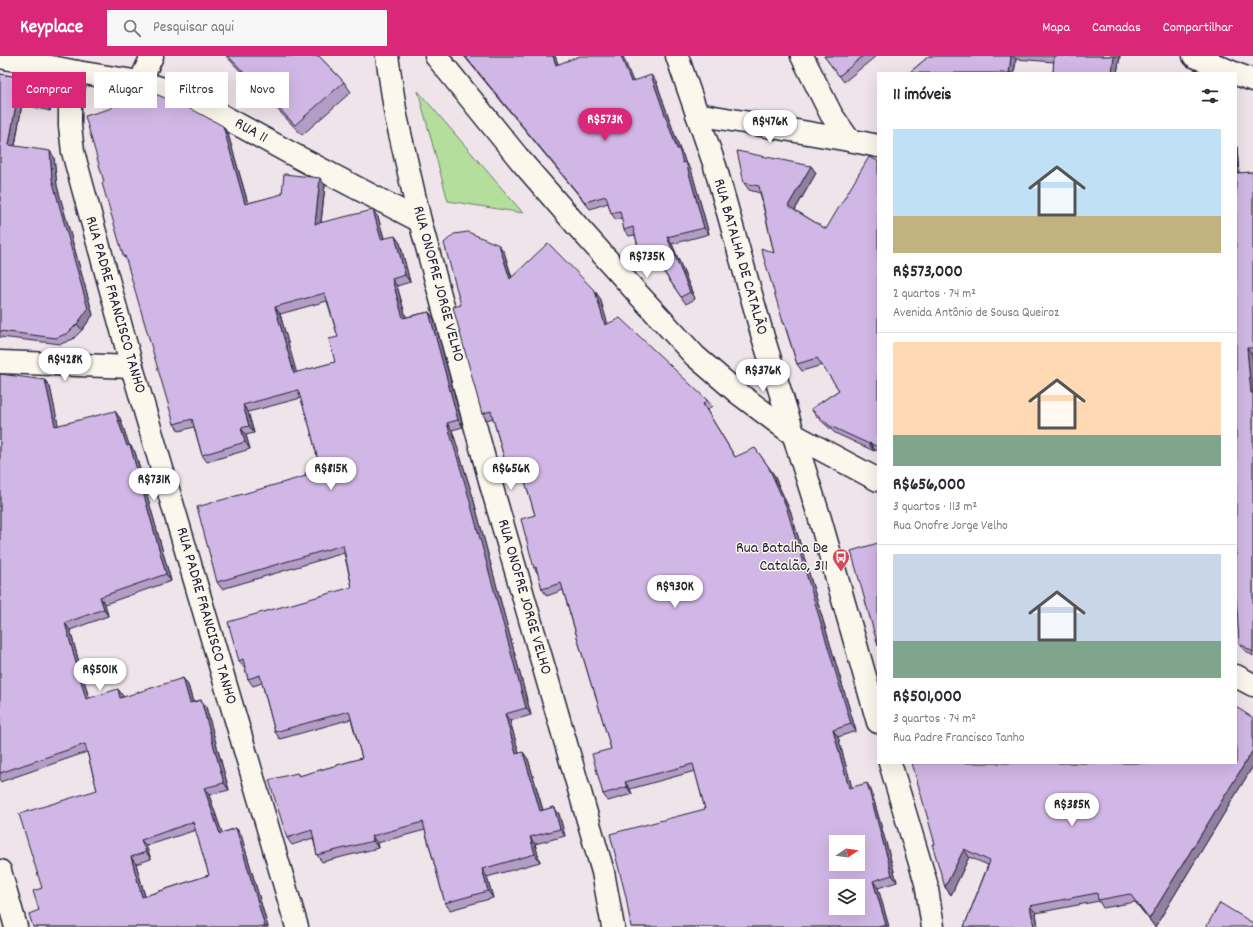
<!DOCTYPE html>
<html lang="pt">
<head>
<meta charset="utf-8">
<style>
	body { margin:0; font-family:Dekko,sans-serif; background:#f7f7f7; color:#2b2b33; height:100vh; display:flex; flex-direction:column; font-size:15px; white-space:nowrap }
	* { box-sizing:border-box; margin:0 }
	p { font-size:13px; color:#7c7c81 }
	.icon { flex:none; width:22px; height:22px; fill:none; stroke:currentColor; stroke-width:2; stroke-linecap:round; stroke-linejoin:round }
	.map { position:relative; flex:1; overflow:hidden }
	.sheet { position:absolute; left:877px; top:16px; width:360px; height:692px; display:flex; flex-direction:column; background:#fff; border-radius:0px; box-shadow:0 4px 16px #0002 }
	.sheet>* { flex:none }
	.banner { position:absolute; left:12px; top:16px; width:380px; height:36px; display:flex; gap:8px }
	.needle { width:26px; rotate:77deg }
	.tools { position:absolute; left:829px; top:779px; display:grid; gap:8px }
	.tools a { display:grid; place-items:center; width:36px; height:36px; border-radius:0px; background:#fff; box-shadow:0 4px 16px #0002; font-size:20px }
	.price { position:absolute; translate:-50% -34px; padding:0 9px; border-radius:14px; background:#fff; color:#222; font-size:13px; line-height:26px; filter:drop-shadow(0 1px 2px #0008) }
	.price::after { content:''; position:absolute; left:50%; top:24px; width:12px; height:9px; margin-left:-6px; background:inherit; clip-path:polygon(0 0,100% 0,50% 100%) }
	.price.current { background:#db2777; color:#fff }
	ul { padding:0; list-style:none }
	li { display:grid; align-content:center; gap:8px; height:212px; padding:0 16px }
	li+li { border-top:1px solid #e1e1e2 }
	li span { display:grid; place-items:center; height:124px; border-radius:0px; color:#555 }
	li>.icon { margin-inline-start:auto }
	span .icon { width:72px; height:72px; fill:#fffc; stroke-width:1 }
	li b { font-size:17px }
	h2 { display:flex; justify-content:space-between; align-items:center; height:48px; padding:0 16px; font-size:17px }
	.chip { padding:0 14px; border-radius:0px; background:#fff; box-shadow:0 4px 16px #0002; font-size:14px; line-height:36px }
	.chip.current { background:#db2777; color:#fff }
	header { display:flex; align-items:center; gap:24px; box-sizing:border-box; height:56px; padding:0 20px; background:#db2777; color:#fff }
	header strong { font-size:19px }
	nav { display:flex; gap:22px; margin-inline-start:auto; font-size:14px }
	.search { width:280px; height:36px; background:#f7f7f7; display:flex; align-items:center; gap:10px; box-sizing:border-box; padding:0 14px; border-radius:0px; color:#7c7c81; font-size:15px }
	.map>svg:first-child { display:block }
	.green { fill:#b4de9b; stroke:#6b806b }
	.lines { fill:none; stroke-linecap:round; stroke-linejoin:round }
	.street-casing { stroke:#22223b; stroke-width:25 }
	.street { stroke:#fbf7ec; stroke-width:22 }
	.wall { fill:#b49dc5; stroke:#22223b; fill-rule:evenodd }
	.shaded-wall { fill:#9280a0; stroke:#22223b }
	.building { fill:#d1b7e5; stroke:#22223b; fill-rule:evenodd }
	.labels { text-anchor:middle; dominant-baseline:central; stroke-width:3; stroke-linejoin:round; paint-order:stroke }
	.street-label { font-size:16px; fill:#22223b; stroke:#fbf7ec }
	.poi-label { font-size:16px; fill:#22223b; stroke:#fbf7ec; text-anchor:end }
</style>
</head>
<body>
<header>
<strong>Keyplace</strong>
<div class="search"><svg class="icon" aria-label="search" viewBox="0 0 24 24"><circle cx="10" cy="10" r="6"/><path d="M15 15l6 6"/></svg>Pesquisar aqui</div>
<nav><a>Mapa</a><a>Camadas</a><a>Compartilhar</a></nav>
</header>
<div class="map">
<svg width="1253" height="871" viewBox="0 0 1253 871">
	<rect width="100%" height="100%" fill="#eee4ea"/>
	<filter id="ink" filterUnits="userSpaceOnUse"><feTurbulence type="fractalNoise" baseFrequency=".025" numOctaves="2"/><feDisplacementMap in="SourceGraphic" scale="8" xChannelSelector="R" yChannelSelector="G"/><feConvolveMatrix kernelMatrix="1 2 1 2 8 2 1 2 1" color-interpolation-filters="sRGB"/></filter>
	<g filter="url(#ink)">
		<path class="green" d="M418 35 523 157 448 145Z"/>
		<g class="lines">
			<g class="street-casing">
				<g id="street">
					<path d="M387 0 396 60 420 165 492 432 603 816 613 871"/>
					<path d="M436 0 521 105 579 172 639 239 695 300 738 337 794 379 878 424"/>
					<path d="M677 0 715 110 763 281 820 463 878 666"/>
					<path d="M802 0 831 58 849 84 878 90"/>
					<path d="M1194 0 1234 17"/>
					<path d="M0 1 77 16 140 26 167 34 206 51 292 98 420 165"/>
					<path d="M77 16 70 45V70L73 96 132 311 297 871"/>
					<path d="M1236 18 1253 24"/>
					<path d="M140 26 152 0"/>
					<path d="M697 58 849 84"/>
					<path d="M0 306 132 311"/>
					<path d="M1236 620 1253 629"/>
					<path d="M890 707 926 827 933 871"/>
					<path d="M0 815 16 871"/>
				</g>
			</g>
			<use href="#street" class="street"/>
		</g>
		<g class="wall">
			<path d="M226 0H319L344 26 351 36 302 79Z"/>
			<path d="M464 0H555L558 8 633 25H656L680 94 683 99 685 106 691 113 709 178 672 188 695 243 686 248 658 208 646 211 642 205 635 179 629 180 624 174 622 162 616 164 611 157 608 147 590 153Z"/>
			<path d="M824 0H876L844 26Z"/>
			<path d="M929 0H1120L1117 17H1053L1054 6 1016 3 1014 17H909Z"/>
			<path d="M0 18 57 27 50 55 22 48 15 90 54 101 57 130 93 259 82 274 73 283 61 288 0 281Z"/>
			<path d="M223 70 228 78 248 147 325 129 321 167 378 161 384 182 400 187 410 226 397 230 406 261 429 256 434 263 463 371 452 374 472 438 531 659 510 665 519 697 528 703 543 754 554 751 559 758 565 780 535 788 540 806 487 821 493 842 450 854 445 847 425 774 377 787 378 792 322 806 317 799 313 782 292 789 287 782 297 717 300 720 362 702 351 663 280 683 275 676 262 627 253 630 248 623 245 612H244L239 605 352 531 344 497 222 533 217 526 306 420 320 412 310 372 301 342 248 356 254 377 246 379 250 393 207 406 202 399 194 371 179 375 174 368ZM327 245 338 281 335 306 296 317 280 258Z"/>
			<path d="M1237 91 1239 117 1253 116V299H1252L1253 308V600L1244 594 1239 587 1237 541Z"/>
			<path d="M878 105V395L875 394 874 395 835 377 816 360 811 353 839 334 822 309 802 315 797 308 785 270 783 266 774 197 760 137 749 134 744 127 811 110 816 117 795 154 826 173Z"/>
			<path d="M504 196 512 221 600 242 607 267 707 344 712 350 707 355 735 401 773 417 791 457 856 675 838 681 852 732 871 734 897 826 878 832 889 871H631L705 753 695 715 630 733 632 738 608 745 603 738 611 693 594 634 592 631 563 534 547 540 542 533 539 519 534 512 535 459 524 420 513 423 508 416 493 362 487 364 482 358 461 249Z"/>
			<path d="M0 318 50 331 58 370 120 362 129 389H130L135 396 171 525 105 548 108 560 70 574 89 642 123 640V641L188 629 193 646 201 644 206 651 229 734 209 739 222 777 236 772 241 779 268 871H33L39 854 42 832 97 734 87 696 0 726ZM196 774 209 819 145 840 136 808 151 803 146 790Z"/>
			<path d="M1253 662V710L1155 871 1135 846 1103 852 1099 845 1036 857 1038 871H964L988 809 969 801 951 839 945 831 935 788Z"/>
		</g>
		<g class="shaded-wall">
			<path d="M553 0H555L561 16 556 9Z"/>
			<path d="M621 0H623L636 33 631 26Z"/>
			<path d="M1011 0H1013L1016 3 1014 17H1009Z"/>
			<path d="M1114 0H1120L1117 17H1112Z"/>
			<path d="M651 19 656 25 680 94 683 99 688 114 683 107 677 93Z"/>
			<path d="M52 21 57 27 50 55 46 48Z"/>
			<path d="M17 42 22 48 14 95 9 89Z"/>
			<path d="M223 70 228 78 250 155 245 148Z"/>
			<path d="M1236 90 1237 91 1239 124 1236 119Z"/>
			<path d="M50 95 54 101 57 130 93 259 82 274 77 268 52 123Z"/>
			<path d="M686 106 691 113 709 178 704 172Z"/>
			<path d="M811 110 816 117 793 157 788 150Z"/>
			<path d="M320 122 325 129 320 175 315 168Z"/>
			<path d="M373 154 378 161 386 190 381 183Z"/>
			<path d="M395 180 400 187 410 226 405 219Z"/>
			<path d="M667 181 672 188 695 243 690 236Z"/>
			<path d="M499 189 504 196 514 230 510 223Z"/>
			<path d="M392 223 397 230 408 269 403 262Z"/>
			<path d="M595 235 600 242 610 275 605 269Z"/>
			<path d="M275 251 280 258 299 325 294 317Z"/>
			<path d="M429 256 434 263 463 371 458 364Z"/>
			<path d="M1247 292 1252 299 1253 308V339L1251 337Z"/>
			<path d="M45 324 50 331 60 377 55 370Z"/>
			<path d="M703 348 707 355 739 408 735 401Z"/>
			<path d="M243 349 248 356 254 377 249 370Z"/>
			<path d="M115 355 120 362 132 397 127 390Z"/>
			<path d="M447 367 452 374 472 438 531 659 526 652Z"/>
			<path d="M241 372 246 379 250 393 245 386Z"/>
			<path d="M870 387 875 394 874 395 869 388Z"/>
			<path d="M130 389 135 396 171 525 166 518Z"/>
			<path d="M755 392 773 417 791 457 856 675 851 668Z"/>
			<path d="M100 541 105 548 108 560 104 553Z"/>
			<path d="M65 567 70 574 91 650 86 643Z"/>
			<path d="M183 622 188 629 195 654 190 647Z"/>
			<path d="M118 633 123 640 125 648 120 642Z"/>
			<path d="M201 644 206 651 229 734 224 727Z"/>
			<path d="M505 658 510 665 521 705 516 698Z"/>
			<path d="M833 674 838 681 854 739 849 732Z"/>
			<path d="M1253 694V710L1155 871 1149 863Z"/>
			<path d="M523 696 528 703 545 762 540 755Z"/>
			<path d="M625 726 630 733 632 738 627 731Z"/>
			<path d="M867 727 871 734 897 826 892 819Z"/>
			<path d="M204 732 209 739 225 785 220 778Z"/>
			<path d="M554 751 559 758 565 780 560 773Z"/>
			<path d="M236 772 241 779 268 871H265Z"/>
			<path d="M372 780 377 787 378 792 373 785Z"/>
			<path d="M530 781 535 788 540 806 535 798Z"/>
			<path d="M141 784 146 790 151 803 146 796Z"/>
			<path d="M964 793 969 801 951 839 945 831Z"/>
			<path d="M131 801 136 808 147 848 142 841Z"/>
			<path d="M482 813 487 821 493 842 488 835Z"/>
			<path d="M873 825 878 832 889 871H887L886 869Z"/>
			<path d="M1030 850 1036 857 1038 871H1034Z"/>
		</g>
		<g class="building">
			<path d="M228 0H319L344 26 295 69Z"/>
			<path d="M465 0H553L556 9 580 0H621L631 26 651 19 677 93H679L683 107 686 106 704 172 667 181 690 236 681 241 654 201 642 205 633 171 624 174 620 155 611 157 606 140 585 146Z"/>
			<path d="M824 0H863L839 20Z"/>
			<path d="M929 0H1011L1009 17H909Z"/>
			<path d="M1054 0H1114L1112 17H1053Z"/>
			<path d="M0 18 30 23 31 18 52 21 46 48 17 42 9 89 50 95 52 123 88 253 77 268 68 277 56 282 0 275Z"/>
			<path d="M122 30 158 39 195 55 223 70 245 148 282 138 284 118 320 122 315 168 373 154 381 183 395 180 405 219 392 223 403 262 429 256 458 364 447 367 466 431 526 652 505 658 516 698 523 696 540 755 554 751 560 773 530 781 535 798 482 813 488 835 445 847 423 766 372 780 373 785 317 799 312 774 287 782 269 724 297 717 299 720 362 702 349 655 275 676 260 619 248 623 243 603 239 605 228 566 352 531 343 489 217 526 197 451 306 420 305 417 320 412 310 372 298 334 243 349 249 370 241 372 245 386 202 399 192 363 174 368 125 200 124 202 102 127 104 126 85 60 112 52 108 33ZM325 237 338 281 329 283 335 306 294 317 275 251Z"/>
			<path d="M737 95 811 110 788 150 826 173 869 101 878 105V391L870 387 869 388 830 370 811 353 839 334 817 302 797 308 784 266H783L761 192 774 197 759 130 744 127Z"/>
			<path d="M1253 116V292H1247L1251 337H1253V596L1239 587 1236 538V117Z"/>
			<path d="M468 176 499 189 510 223 548 187 595 235 605 269 620 262 707 344 703 348 735 401 755 392 768 410 786 450 851 668 833 674 849 732 867 727 892 819 873 825 886 869 878 871H631L626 841 610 778 705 753 693 708 625 726 627 731 603 738 592 698 611 693 593 631H592L561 527 542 533 536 511 534 512 521 463 535 459 521 412 508 416 491 355 482 358 453 251 461 249 444 187 454 178ZM836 786H858V808H836ZM836 830H858V852H836Z"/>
			<path d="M0 318 45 324 55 370 115 355 127 390 130 389 166 518 100 541 104 553 65 567 86 643 118 633 120 642 183 622 190 647 201 644 224 727 204 732 220 778 236 772 265 871H33L29 858 39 854 33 835 42 832 19 758 97 734 85 688 0 717ZM193 766 209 819 142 841 131 801 146 796 141 784Z"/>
			<path d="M878 487V590L851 495Z"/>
			<path d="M1236 651 1253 662V694L1149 863 1130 838 1098 844 1097 837 1030 850 1034 871H964L990 805 964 793 945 831 932 788H935L912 707H1236Z"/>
			<path d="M1220 847 1253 867V871H1206Z"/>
		</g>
	</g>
	<defs>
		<g id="bus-pin" transform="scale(0.9)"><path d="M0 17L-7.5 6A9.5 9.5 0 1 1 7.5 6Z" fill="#d1495b" stroke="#fbf7ec"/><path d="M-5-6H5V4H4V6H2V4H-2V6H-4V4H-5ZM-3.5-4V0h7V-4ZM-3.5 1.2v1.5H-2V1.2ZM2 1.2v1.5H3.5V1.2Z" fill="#fff"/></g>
	</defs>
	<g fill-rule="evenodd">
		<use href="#bus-pin" x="841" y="501"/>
	</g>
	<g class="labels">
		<g class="street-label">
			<text transform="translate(251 75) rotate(29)">RUA 11</text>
			<text transform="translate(740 201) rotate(74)">RUA BATALHA DE CATALÃO</text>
			<text transform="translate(438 228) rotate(75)">RUA ONOFRE JORGE VELHO</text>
			<text transform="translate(115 249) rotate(74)">RUA PADRE FRANCISCO TANHO</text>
			<text transform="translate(524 541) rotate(74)">RUA ONOFRE JORGE VELHO</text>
			<text transform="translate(206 560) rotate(74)">RUA PADRE FRANCISCO TANHO</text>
		</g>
		<g class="poi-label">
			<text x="828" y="492">Rua Batalha De<tspan x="828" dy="18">Catalão, 311</tspan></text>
		</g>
	</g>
</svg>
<div class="tools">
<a><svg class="needle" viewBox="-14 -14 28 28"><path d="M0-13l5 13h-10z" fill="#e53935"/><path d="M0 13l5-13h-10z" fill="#7c7c81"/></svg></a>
<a><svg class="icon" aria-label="layers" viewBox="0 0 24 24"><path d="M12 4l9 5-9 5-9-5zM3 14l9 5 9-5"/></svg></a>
</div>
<b class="price current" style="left:605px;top:86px">R$573K</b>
<b class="price" style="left:770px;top:88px">R$476K</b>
<b class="price" style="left:647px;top:223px">R$735K</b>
<b class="price" style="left:65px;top:326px">R$428K</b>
<b class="price" style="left:763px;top:337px">R$376K</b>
<b class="price" style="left:331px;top:435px">R$815K</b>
<b class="price" style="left:511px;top:435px">R$656K</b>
<b class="price" style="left:154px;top:446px">R$731K</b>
<b class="price" style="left:675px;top:553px">R$930K</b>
<b class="price" style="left:100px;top:636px">R$501K</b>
<b class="price" style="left:1072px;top:771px">R$385K</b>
<div class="banner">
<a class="chip current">Comprar</a>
<a class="chip">Alugar</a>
<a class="chip">Filtros</a>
<a class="chip">Novo</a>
</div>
<section class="sheet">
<h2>11 imóveis<svg class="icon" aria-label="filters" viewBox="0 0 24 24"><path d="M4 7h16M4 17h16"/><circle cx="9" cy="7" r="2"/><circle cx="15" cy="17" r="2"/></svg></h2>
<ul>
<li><span style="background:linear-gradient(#bfe0f5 70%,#c2b280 0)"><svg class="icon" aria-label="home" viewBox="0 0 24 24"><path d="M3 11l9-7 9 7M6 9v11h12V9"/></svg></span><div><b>R$573,000</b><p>2 quartos · 74 m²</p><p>Avenida Antônio de Sousa Queiroz</p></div></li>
<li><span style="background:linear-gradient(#ffd9b3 75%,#7fa58c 0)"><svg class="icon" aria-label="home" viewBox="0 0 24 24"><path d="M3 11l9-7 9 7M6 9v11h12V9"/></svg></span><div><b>R$656,000</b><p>3 quartos · 113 m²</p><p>Rua Onofre Jorge Velho</p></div></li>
<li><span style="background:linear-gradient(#c9d6e8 70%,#7fa58c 0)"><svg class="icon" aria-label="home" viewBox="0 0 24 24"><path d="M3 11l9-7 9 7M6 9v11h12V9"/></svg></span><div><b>R$501,000</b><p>3 quartos · 74 m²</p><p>Rua Padre Francisco Tanho</p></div></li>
</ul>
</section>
</div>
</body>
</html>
